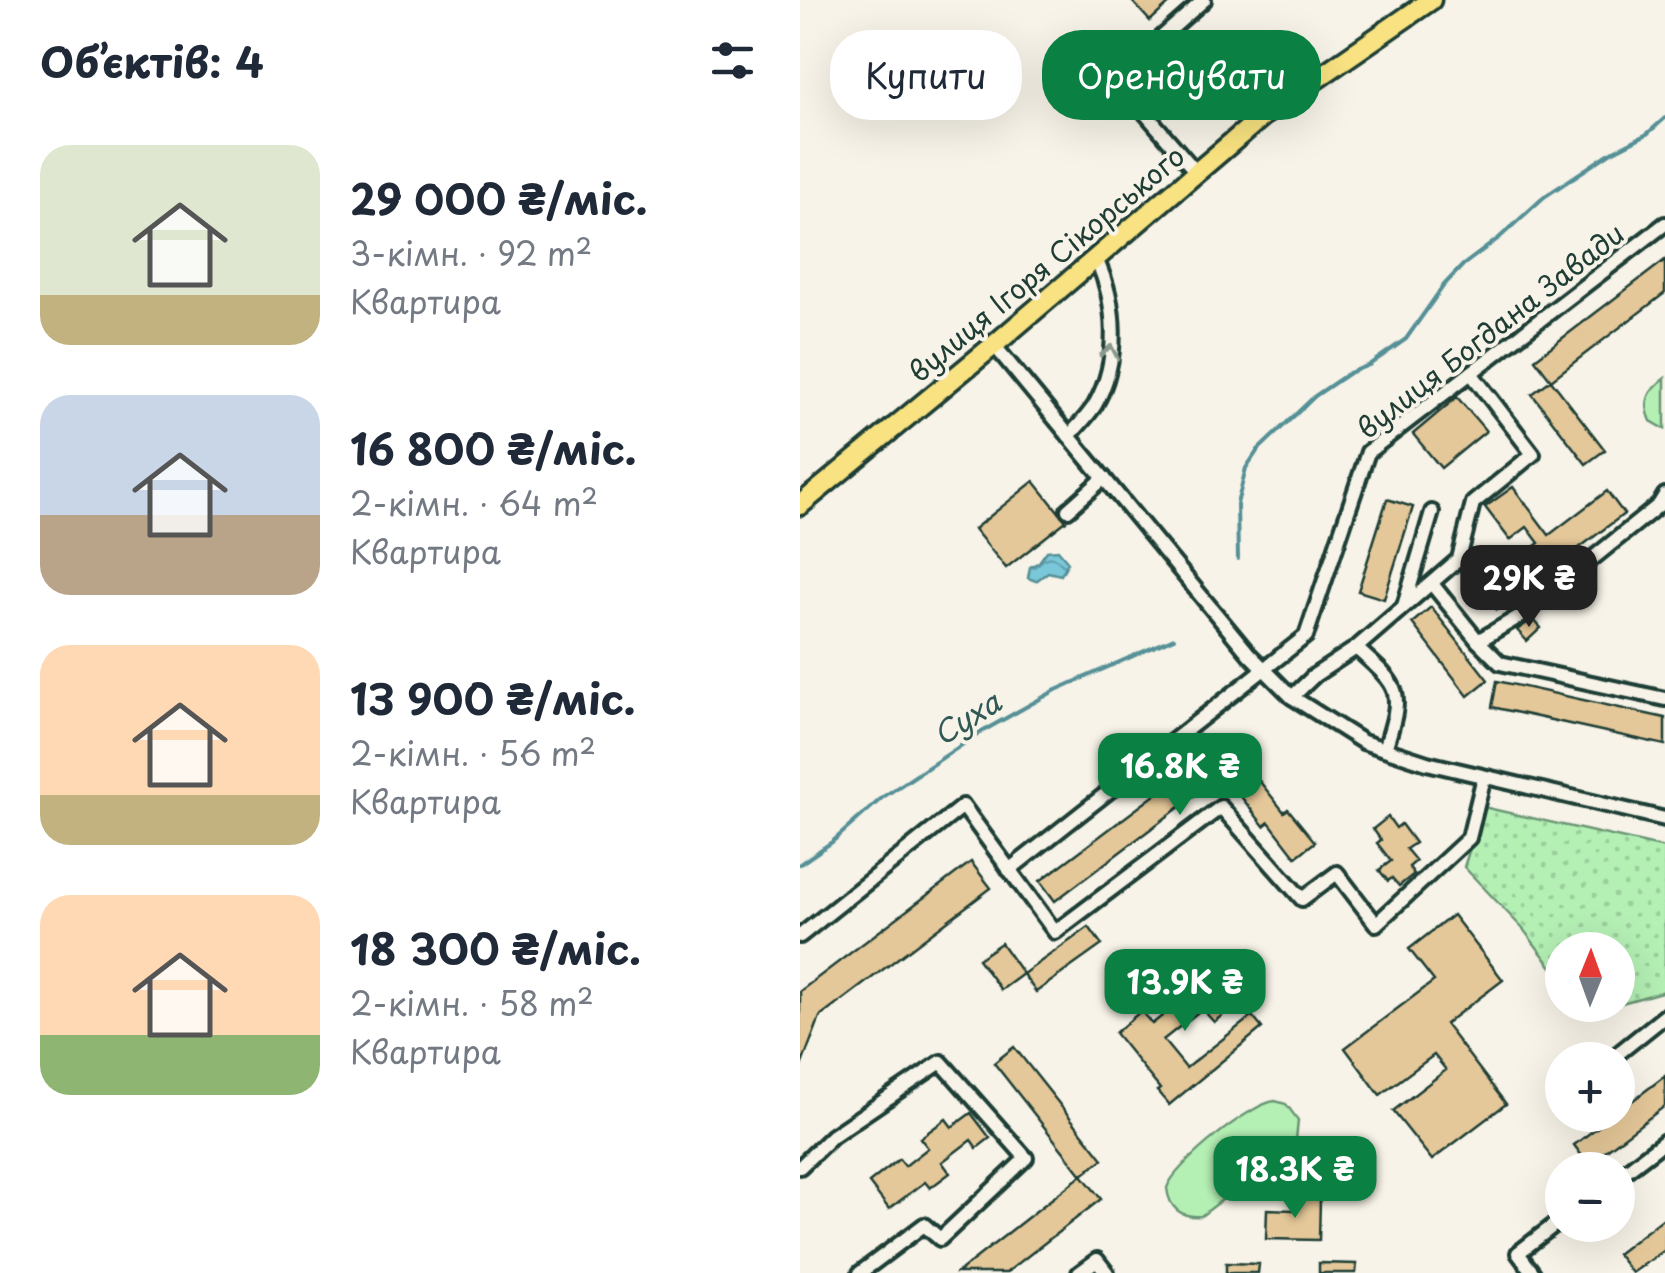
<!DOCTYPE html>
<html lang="uk">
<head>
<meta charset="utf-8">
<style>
	body { margin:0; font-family:"Playpen Sans",sans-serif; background:#f6f6f7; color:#1f2937; height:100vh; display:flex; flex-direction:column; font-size:38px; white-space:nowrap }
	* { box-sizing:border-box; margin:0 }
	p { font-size:32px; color:#747a83 }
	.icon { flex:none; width:55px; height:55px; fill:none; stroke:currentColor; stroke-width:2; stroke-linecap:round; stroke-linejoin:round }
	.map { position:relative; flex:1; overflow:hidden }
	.panel { display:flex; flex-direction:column; background:#fff; width:800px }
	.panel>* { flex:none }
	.guide { position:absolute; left:30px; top:30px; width:685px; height:90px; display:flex; gap:20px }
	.needle { width:65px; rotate:1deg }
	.fabs { position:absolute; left:745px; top:932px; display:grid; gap:20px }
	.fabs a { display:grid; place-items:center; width:90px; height:90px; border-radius:50%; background:#fff; box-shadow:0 10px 40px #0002; font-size:50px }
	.price { position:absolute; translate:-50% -85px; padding:0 22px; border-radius:20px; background:#0b8043; color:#fff; font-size:32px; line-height:65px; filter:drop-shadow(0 2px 5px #0008) }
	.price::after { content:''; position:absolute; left:50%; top:60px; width:30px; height:22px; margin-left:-15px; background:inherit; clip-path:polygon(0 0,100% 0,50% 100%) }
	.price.current { background:#222; color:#fff }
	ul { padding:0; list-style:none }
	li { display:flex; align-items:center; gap:30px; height:250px; padding:0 40px }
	li span { display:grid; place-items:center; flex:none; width:280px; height:200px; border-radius:30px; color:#555 }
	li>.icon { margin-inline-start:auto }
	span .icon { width:120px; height:120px; fill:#fffc; stroke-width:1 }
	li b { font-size:42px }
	h2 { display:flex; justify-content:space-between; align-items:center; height:120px; padding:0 40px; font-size:42px }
	.tag { padding:0 35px; border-radius:40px; background:#fff; box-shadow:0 10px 40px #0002; font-size:35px; line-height:90px }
	.tag.current { background:#0b8043; color:#fff }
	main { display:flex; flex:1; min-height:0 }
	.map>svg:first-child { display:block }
	.green { fill:url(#green-dots); stroke:#6a9674; stroke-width:2.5 }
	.pitch { fill:#b4efb4; stroke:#6a9674; stroke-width:2.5 }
	.water { fill:url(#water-waves); stroke:#569097; stroke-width:2.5 }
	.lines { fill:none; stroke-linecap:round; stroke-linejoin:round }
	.stream { stroke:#569097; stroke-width:4 }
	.building { fill:#e5c899; stroke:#1f3d34; stroke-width:2.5 }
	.minor-casing { stroke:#1f3d34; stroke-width:20 }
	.major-casing { stroke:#1f3d34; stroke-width:25 }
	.minor { stroke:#f7f3e8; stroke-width:12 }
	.major { stroke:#f8e281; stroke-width:18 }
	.oneway { stroke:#8b988e }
	.labels { text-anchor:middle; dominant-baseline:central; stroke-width:8; stroke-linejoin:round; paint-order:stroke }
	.street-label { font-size:28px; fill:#1f3d34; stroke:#f7f3e8 }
	.water-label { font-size:30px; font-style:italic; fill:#315955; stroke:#f7f3e8 }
</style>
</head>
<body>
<main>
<section class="panel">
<h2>Об’єктів: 4<svg class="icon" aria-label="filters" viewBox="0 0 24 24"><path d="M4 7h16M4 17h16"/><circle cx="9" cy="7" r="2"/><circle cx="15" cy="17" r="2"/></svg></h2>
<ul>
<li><span style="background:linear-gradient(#dfe7d0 75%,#c2b280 0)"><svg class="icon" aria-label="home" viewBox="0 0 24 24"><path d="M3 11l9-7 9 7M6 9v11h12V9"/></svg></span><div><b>29 000 ₴/міс.</b><p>3-кімн. · 92 m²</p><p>Квартира</p></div></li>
<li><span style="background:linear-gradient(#c9d6e8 60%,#b9a48a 0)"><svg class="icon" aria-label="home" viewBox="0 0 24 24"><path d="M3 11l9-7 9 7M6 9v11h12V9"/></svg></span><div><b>16 800 ₴/міс.</b><p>2-кімн. · 64 m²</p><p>Квартира</p></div></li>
<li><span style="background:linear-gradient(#ffd9b3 75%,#c2b280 0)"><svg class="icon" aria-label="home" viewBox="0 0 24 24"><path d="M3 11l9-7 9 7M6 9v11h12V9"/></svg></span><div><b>13 900 ₴/міс.</b><p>2-кімн. · 56 m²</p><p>Квартира</p></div></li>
<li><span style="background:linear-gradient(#ffd9b3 70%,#8fb573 0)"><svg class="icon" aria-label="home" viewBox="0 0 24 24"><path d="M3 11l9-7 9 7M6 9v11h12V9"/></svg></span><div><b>18 300 ₴/міс.</b><p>2-кімн. · 58 m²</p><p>Квартира</p></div></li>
</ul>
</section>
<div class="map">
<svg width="865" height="1273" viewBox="0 0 865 1273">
	<defs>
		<pattern id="green-dots" width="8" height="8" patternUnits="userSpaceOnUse" patternTransform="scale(2.5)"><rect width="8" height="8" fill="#b4efb4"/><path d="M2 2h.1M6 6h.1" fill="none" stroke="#9ace9b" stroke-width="1.8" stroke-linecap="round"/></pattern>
		<pattern id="water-waves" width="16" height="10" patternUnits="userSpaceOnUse" patternTransform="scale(2.5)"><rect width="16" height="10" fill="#7ac7d9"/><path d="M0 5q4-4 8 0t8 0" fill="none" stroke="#63a3b1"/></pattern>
	</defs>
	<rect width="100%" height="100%" fill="#f7f3e8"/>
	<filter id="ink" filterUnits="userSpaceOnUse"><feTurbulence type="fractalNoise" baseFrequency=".01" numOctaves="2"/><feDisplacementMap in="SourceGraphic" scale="20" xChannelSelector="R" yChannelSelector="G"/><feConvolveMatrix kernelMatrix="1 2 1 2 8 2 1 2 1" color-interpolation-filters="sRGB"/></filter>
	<g filter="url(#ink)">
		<path class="green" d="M683 807 865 848V991L818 1004V950H762V980L723 929 664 867Z"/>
		<g class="pitch">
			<path d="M865 378V429L851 421C842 402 849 390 865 378Z"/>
			<path d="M475 1101 486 1104 498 1120 496 1140 489 1149 401 1216C381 1218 369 1208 367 1188 374 1165 451 1103 475 1101Z"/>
		</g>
		<path class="water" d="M258 550 268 562 261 575 248 572 236 581 228 578 230 567 239 562 247 551Z"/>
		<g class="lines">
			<g class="stream">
				<path d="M438 559 437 504 446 468 458 450 515 396 549 373 569 365 606 339 644 285 663 265 699 238 744 197 810 153 847 134 865 118"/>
				<path d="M0 864 32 842 83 797 183 731 256 690 374 638"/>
			</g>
		</g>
		<g class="building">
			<path d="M331 0H373L350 21Z"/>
			<path d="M865 260V293L751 380 735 359Z"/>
			<path d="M751 380 805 450 786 464 732 394Z"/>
			<path d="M657 397 686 431 641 468 613 434Z"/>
			<path d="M234 481 266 521 206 568 174 529Z"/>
			<path d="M713 487 749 535 807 491 824 514 697 610 680 587 739 543 727 527 710 540 685 507Z"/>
			<path d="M587 499 613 507 584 599 558 591Z"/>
			<path d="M631 607 688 680 668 696 612 623Z"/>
			<path d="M733 619 741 628 727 641 717 630Z"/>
			<path d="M697 681 865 718V745L692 707Z"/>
			<path d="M423 744 448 777 453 773 484 812 488 809 515 842 496 857 469 822 464 826 435 789 429 793 417 779 255 901 240 881Z"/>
			<path d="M588 817 596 828 601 824 615 843 606 849 616 861 609 867 614 874 599 886 592 878 588 881 579 870 591 861 577 843 581 840 573 829Z"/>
			<path d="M171 862 191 888 20 1017 0 1069V991Z"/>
			<path d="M653 915 703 980 645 1024 706 1104 632 1160 593 1111 646 1070 634 1055 580 1095 545 1048 634 981 609 949Z"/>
			<path d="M289 927 302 945 236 992 223 974Z"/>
			<path d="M201 943 223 974 201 990 178 959Z"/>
			<path d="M406 959 440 1001 414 1022 402 1009 363 1040 386 1068 452 1016 462 1028 369 1105 357 1091 360 1089 315 1033 341 1011 352 1024 391 993 380 980Z"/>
			<path d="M214 1047 303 1159 282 1175 194 1063Z"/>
			<path d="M865 1076V1106L788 1164 774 1145Z"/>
			<path d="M171 1113 190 1138 177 1148 171 1140 142 1162 150 1173 130 1188 125 1182 89 1209 69 1183 99 1159 105 1166 128 1148 120 1138 146 1119 152 1127Z"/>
			<path d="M282 1175 301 1199 206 1273H157Z"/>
			<path d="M494 1197 520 1198 519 1240 466 1239 467 1209 494 1210Z"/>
			<path d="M865 1217V1250L832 1273 817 1254Z"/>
			<path d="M426 1263 459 1264 458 1273H426Z"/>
			<path d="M519 1263 557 1264 556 1273H519Z"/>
		</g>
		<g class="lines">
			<g class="minor-casing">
				<g id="minor">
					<path d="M397 173 346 114 323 76 328 67 404 0"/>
					<path d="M194 345 449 654 492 697 563 742 627 763 865 819"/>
					<path d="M269 436C278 426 288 416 295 405 320 361 317 303 296 259"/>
					<path d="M268 510 304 478"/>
					<path d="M632 584 678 641 725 613 859 505 865 495"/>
					<path d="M604 606 632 512"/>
					<path d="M678 641 700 663 865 699"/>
					<path d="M556 648C601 688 604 690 585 749"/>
					<path d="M492 697 515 675 556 648 659 559 673 503 733 454 671 373"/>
					<path d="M209 870 506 636 568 452 865 224"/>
					<path d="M0 936 163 806 255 932 421 807 502 899 537 873 576 924 669 838 684 777"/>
					<path d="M810 1060 865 1016"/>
					<path d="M0 1167 32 1136 141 1062 226 1158 140 1239 124 1225 60 1273"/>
					<path d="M818 1177 865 1141"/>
					<path d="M279 1273 297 1260 307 1273"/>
					<path d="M733 1273 718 1253 762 1219"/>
				</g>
			</g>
			<g class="major-casing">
				<path id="major" d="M0 505 194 345 464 115 631 0"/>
			</g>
			<use href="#minor" class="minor"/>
			<use href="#major" class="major"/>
		</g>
		<defs><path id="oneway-chevron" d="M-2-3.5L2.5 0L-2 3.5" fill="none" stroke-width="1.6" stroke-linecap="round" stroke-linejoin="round" transform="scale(2.5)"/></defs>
		<use class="oneway" href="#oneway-chevron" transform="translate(310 352) rotate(-80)"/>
	</g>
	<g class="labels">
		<g class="street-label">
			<text transform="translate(246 263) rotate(-40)">вулиця Ігоря Сікорського</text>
			<text transform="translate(690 330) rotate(-38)">вулиця Богдана Завади</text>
		</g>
		<g class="water-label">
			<text transform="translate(166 717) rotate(-32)">Суха</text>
		</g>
	</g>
</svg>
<div class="fabs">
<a><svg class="needle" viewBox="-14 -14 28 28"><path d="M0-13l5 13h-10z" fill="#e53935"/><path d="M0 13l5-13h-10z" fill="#747a83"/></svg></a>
<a>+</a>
<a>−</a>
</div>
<b class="price current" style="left:729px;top:630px">29K ₴</b>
<b class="price" style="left:380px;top:818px">16.8K ₴</b>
<b class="price" style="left:385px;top:1034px">13.9K ₴</b>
<b class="price" style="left:495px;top:1221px">18.3K ₴</b>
<div class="guide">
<a class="tag">Купити</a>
<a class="tag current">Орендувати</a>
</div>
</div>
</main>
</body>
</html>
